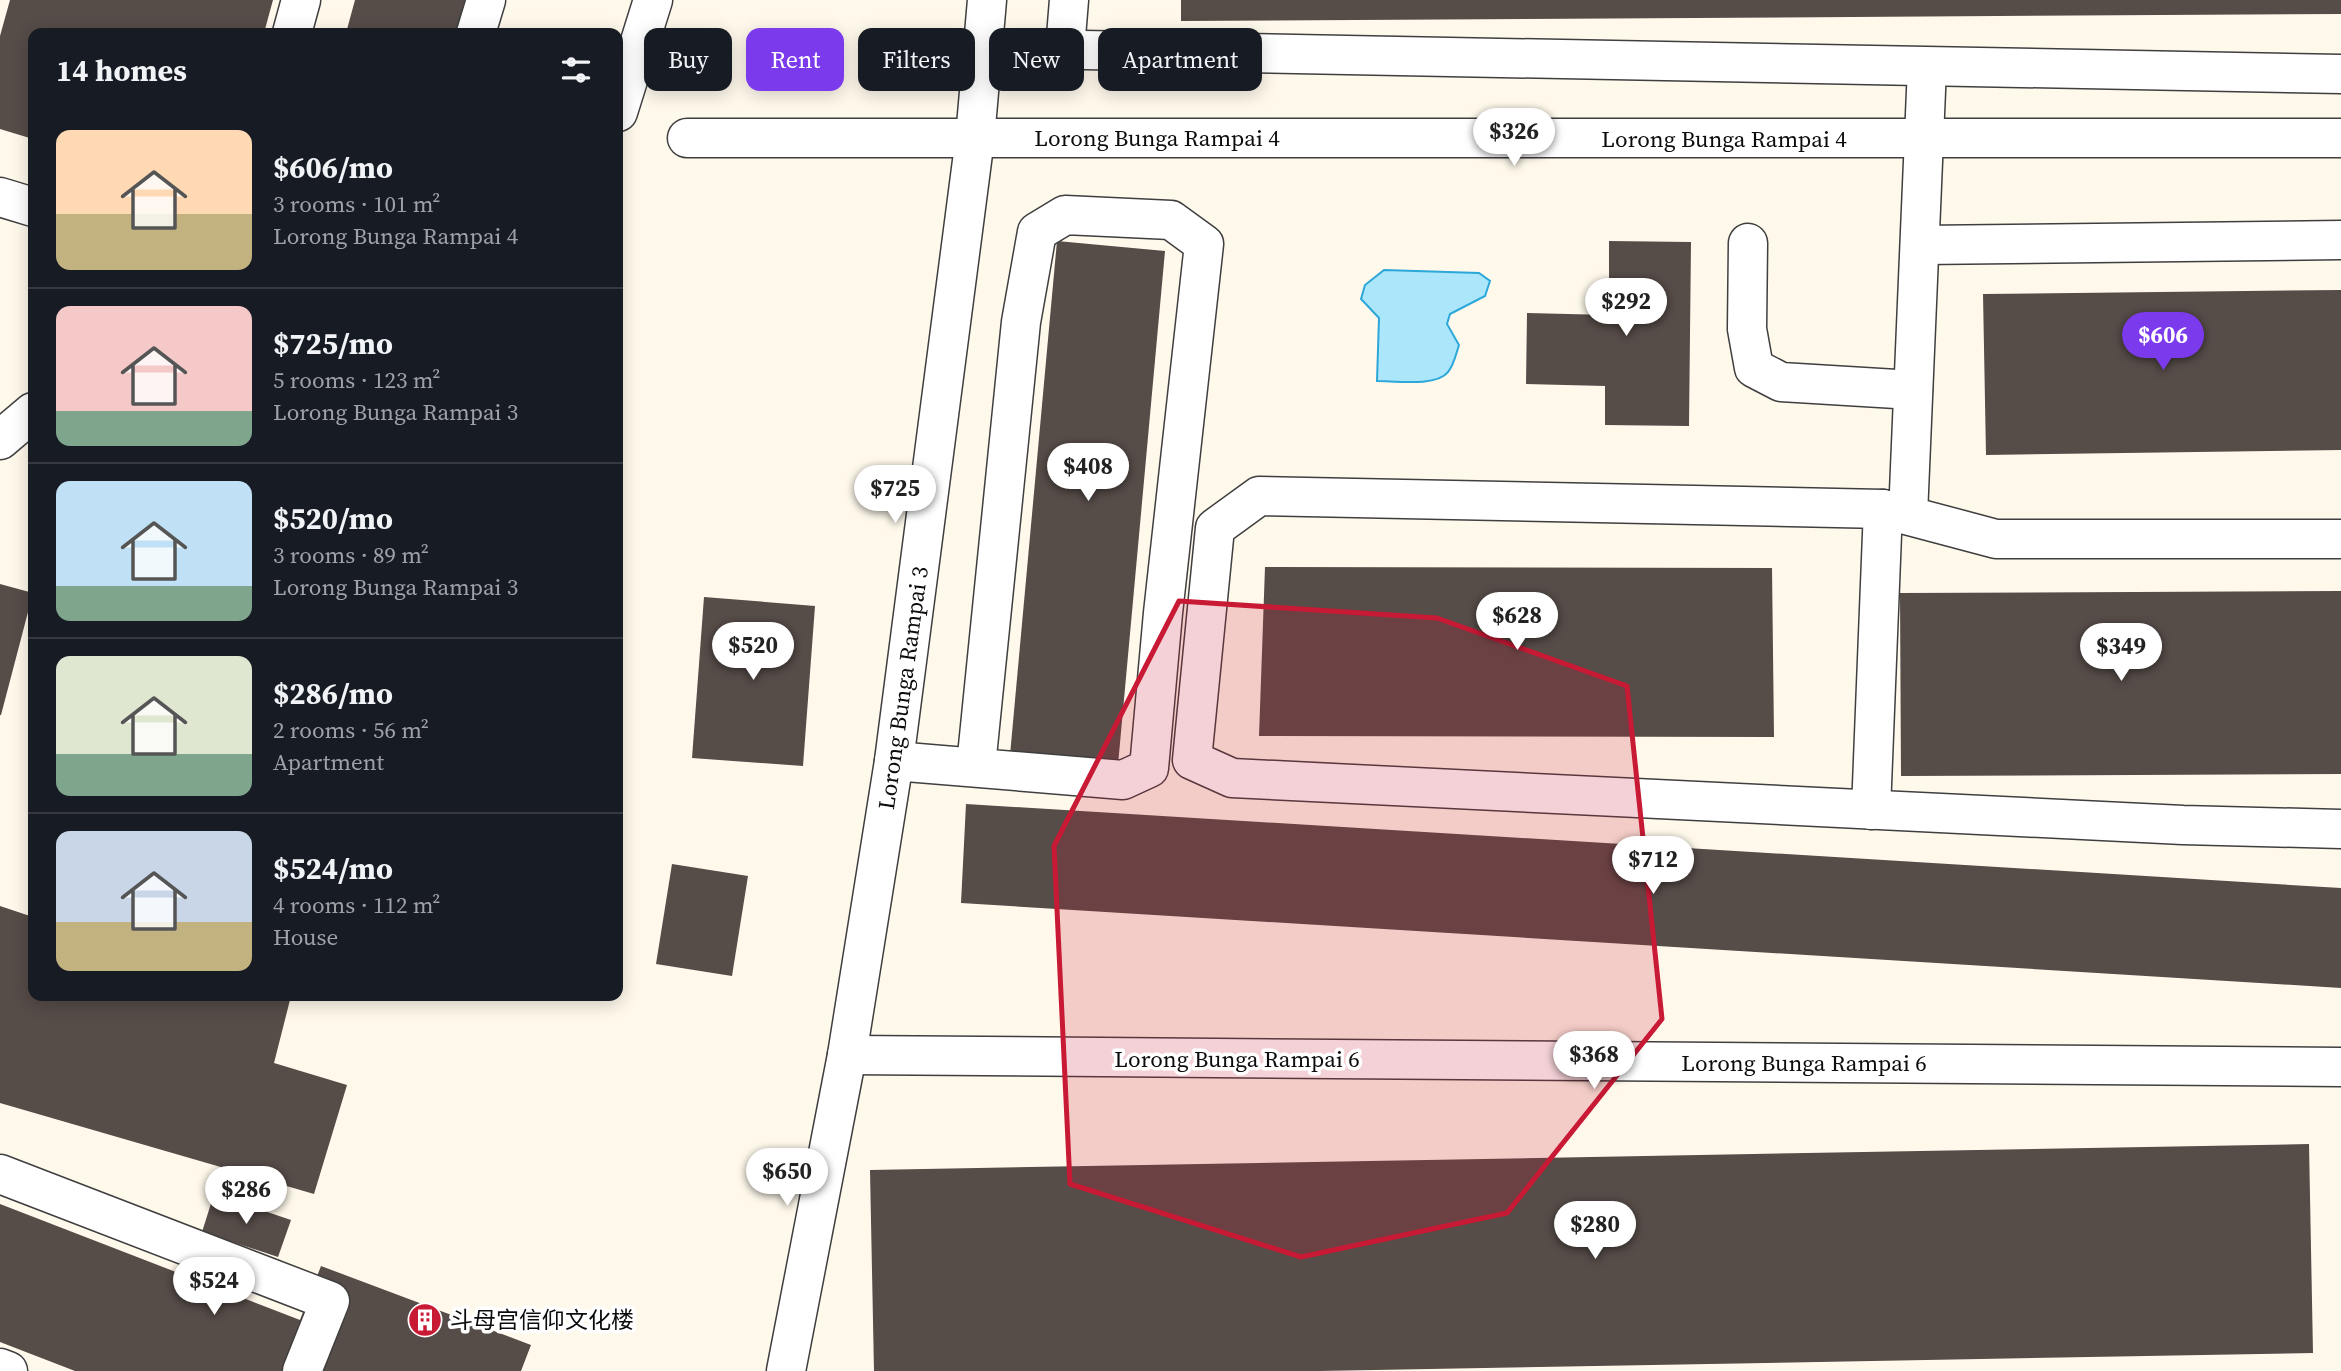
<!DOCTYPE html>
<html lang="en">
<head>
<meta charset="utf-8">
<style>
	body { margin:0; font-family:"Source Serif 4","Noto Sans SC",serif; background:#242831; color:#f1f3f6; height:100vh; display:flex; flex-direction:column; font-size:26px; white-space:nowrap }
	* { box-sizing:border-box; margin:0 }
	p { font-size:23px; color:#9ea1a6 }
	.icon { flex:none; width:38px; height:38px; fill:none; stroke:currentColor; stroke-width:2; stroke-linecap:round; stroke-linejoin:round }
	.map { position:relative; flex:1; overflow:hidden }
	.drawer { position:absolute; left:28px; top:28px; width:595px; height:973px; display:flex; flex-direction:column; background:#171b24; border-radius:14px; box-shadow:0 4px 18px #0003 }
	.drawer>* { flex:none }
	.hud { position:absolute; left:644px; top:28px; width:665px; height:63px; display:flex; gap:14px }
	.price { position:absolute; translate:-50% -60px; padding:0 16px; border-radius:24px; background:#fff; color:#222; font-size:23px; line-height:46px; filter:drop-shadow(0 2px 4px #0008) }
	.price::after { content:''; position:absolute; left:50%; top:42px; width:21px; height:16px; margin-left:-10px; background:inherit; clip-path:polygon(0 0,100% 0,50% 100%) }
	.price.current { background:#7c3aed; color:#fff }
	ul { padding:0; list-style:none }
	li { display:flex; align-items:center; gap:21px; height:175px; padding:0 28px }
	li+li { border-top:2px solid #363941 }
	li span { display:grid; place-items:center; flex:none; width:196px; height:140px; border-radius:14px; color:#555 }
	li>.icon { margin-inline-start:auto }
	span .icon { width:84px; height:84px; fill:#fffc; stroke-width:1 }
	li b { font-size:30px }
	h2 { display:flex; justify-content:space-between; align-items:center; height:84px; padding:0 28px; font-size:30px }
	.tag { padding:0 24px; border-radius:14px; background:#171b24; box-shadow:0 4px 18px #0003; font-size:24px; line-height:63px }
	.tag.current { background:#7c3aed; color:#fff }
	.map>svg:first-child { display:block }
	.water { fill:#abe6fb; stroke:#2ca7d9; stroke-width:2 }
	.building { fill:#564c48 }
	.lines { fill:none; stroke-linecap:round; stroke-linejoin:round }
	.minor-casing { stroke:#3f3f3f; stroke-width:41 }
	.minor { stroke:#fff; stroke-width:38 }
	.marked { fill:#c81935; fill-opacity:0.2; stroke:#c81935; stroke-width:5; stroke-linejoin:round }
	.labels { text-anchor:middle; dominant-baseline:central; stroke-width:7; stroke-linejoin:round; paint-order:stroke }
	.street-label { font-size:23px; fill:#0c0c0c; stroke:#fff }
	.poi-label { font-size:23px; fill:#0c0c0c; stroke:#fff; text-anchor:start }
</style>
</head>
<body>
<div class="map">
<svg width="2341" height="1371" viewBox="0 0 2341 1371">
	<rect width="100%" height="100%" fill="#fff9ec"/>
	<path class="water" d="M1384 270 1479 273 1490 281 1485 296 1450 314 1447 324 1459 345C1456 354 1454 365 1448 372 1436 387 1395 381 1377 381L1379 318 1361 299 1365 285Z"/>
	<g class="building">
		<path d="M10 0H273L264 33H33V139L0 129V36Z"/>
		<path d="M355 0H465L456 33H346Z"/>
		<path d="M1181 0H2341V14L1181 21Z"/>
		<path d="M1057 241 1165 251 1118 765 1010 755Z"/>
		<path d="M1609 241 1691 242 1689 426 1605 425V386L1526 384 1527 313 1609 315Z"/>
		<path d="M2341 290V450L1986 455 1983 294Z"/>
		<path d="M1265 567 1772 568 1774 737 1259 736Z"/>
		<path d="M0 584 33 593 1 715H0Z"/>
		<path d="M2341 591V774L1901 776 1900 593Z"/>
		<path d="M704 597 815 606 803 766 692 758Z"/>
		<path d="M966 804 2341 888V988L961 903Z"/>
		<path d="M672 864 748 876 732 976 656 964Z"/>
		<path d="M0 906 33 917V996H291L274 1063 347 1085 314 1194 0 1103Z"/>
		<path d="M2309 1144 2313 1353 1319 1371H874L870 1170Z"/>
		<path d="M214 1194 291 1220 278 1257 202 1232Z"/>
		<path d="M0 1204 300 1320 321 1266 531 1345 521 1371H75L0 1342Z"/>
	</g>
	<g class="lines">
		<g class="minor-casing">
			<g id="minor">
				<path d="M292 33 301 0"/>
				<path d="M476 33 486 0"/>
				<path d="M983 48 2341 74"/>
				<path d="M1065 49 1069 0"/>
				<path d="M618 112 653 0"/>
				<path d="M687 138H2341"/>
				<path d="M0 197 33 207"/>
				<path d="M1748 243 1747 329 1754 368 1781 382 1913 390"/>
				<path d="M1921 245 2341 240"/>
				<path d="M0 440 33 412"/>
				<path d="M1908 515 1927 67"/>
				<path d="M2341 539H1996L1883 509 1259 496 1215 528 1192 760 1232 778 2183 825 2341 829"/>
				<path d="M894 761 1123 780 1149 768 1163 613 1204 244 1171 220 1065 215 1037 232 1021 322 976 766"/>
				<path d="M1871 810 1883 509"/>
				<path d="M847 1055 2341 1067"/>
				<path d="M0 1174 330 1301 302 1371"/>
				<path d="M0 1368 8 1371"/>
				<path d="M786 1371 847 1055 894 761 975 138 987 0"/>
			</g>
		</g>
		<use href="#minor" class="minor"/>
	</g>
	<path class="marked" d="M1179 601 1437 618 1627 686 1662 1019 1507 1213 1301 1257 1070 1184 1054 846Z"/>
	<defs>
		<g id="building-disc" transform="scale(1.75)"><circle r="9.5" fill="#c81935" stroke="#fff"/><path d="M-4-6H4V6H1V3H-1V6H-4ZM-2.5-4.3h1.7v1.8h-1.7ZM.8-4.3h1.7v1.8H.8ZM-2.5-1h1.7V.8h-1.7ZM.8-1h1.7V.8H.8Z" fill="#fff"/></g>
	</defs>
	<g fill-rule="evenodd">
		<use href="#building-disc" x="425" y="1320"/>
	</g>
	<g class="labels">
		<g class="street-label">
			<text x="1157" y="138">Lorong Bunga Rampai 4</text>
			<text x="1724" y="139">Lorong Bunga Rampai 4</text>
			<text transform="translate(903 688) rotate(-82)">Lorong Bunga Rampai 3</text>
			<text x="1237" y="1059">Lorong Bunga Rampai 6</text>
			<text x="1804" y="1063">Lorong Bunga Rampai 6</text>
		</g>
		<g class="poi-label">
			<text x="450" y="1320">斗母宫信仰文化楼</text>
		</g>
	</g>
</svg>
<b class="price" style="left:1514px;top:168px">$326</b>
<b class="price" style="left:1626px;top:338px">$292</b>
<b class="price current" style="left:2163px;top:372px">$606</b>
<b class="price" style="left:1088px;top:503px">$408</b>
<b class="price" style="left:895px;top:525px">$725</b>
<b class="price" style="left:1517px;top:652px">$628</b>
<b class="price" style="left:753px;top:682px">$520</b>
<b class="price" style="left:2121px;top:683px">$349</b>
<b class="price" style="left:1653px;top:896px">$712</b>
<b class="price" style="left:1594px;top:1091px">$368</b>
<b class="price" style="left:787px;top:1208px">$650</b>
<b class="price" style="left:246px;top:1226px">$286</b>
<b class="price" style="left:1595px;top:1261px">$280</b>
<b class="price" style="left:214px;top:1317px">$524</b>
<div class="hud">
<a class="tag">Buy</a>
<a class="tag current">Rent</a>
<a class="tag">Filters</a>
<a class="tag">New</a>
<a class="tag">Apartment</a>
</div>
<section class="drawer">
<h2>14 homes<svg class="icon" aria-label="filters" viewBox="0 0 24 24"><path d="M4 7h16M4 17h16"/><circle cx="9" cy="7" r="2"/><circle cx="15" cy="17" r="2"/></svg></h2>
<ul>
<li><span style="background:linear-gradient(#ffd9b3 60%,#c2b280 0)"><svg class="icon" aria-label="home" viewBox="0 0 24 24"><path d="M3 11l9-7 9 7M6 9v11h12V9"/></svg></span><div><b>$606/mo</b><p>3 rooms · 101 m²</p><p>Lorong Bunga Rampai 4</p></div></li>
<li><span style="background:linear-gradient(#f6c9c9 75%,#7fa58c 0)"><svg class="icon" aria-label="home" viewBox="0 0 24 24"><path d="M3 11l9-7 9 7M6 9v11h12V9"/></svg></span><div><b>$725/mo</b><p>5 rooms · 123 m²</p><p>Lorong Bunga Rampai 3</p></div></li>
<li><span style="background:linear-gradient(#bfe0f5 75%,#7fa58c 0)"><svg class="icon" aria-label="home" viewBox="0 0 24 24"><path d="M3 11l9-7 9 7M6 9v11h12V9"/></svg></span><div><b>$520/mo</b><p>3 rooms · 89 m²</p><p>Lorong Bunga Rampai 3</p></div></li>
<li><span style="background:linear-gradient(#dfe7d0 70%,#7fa58c 0)"><svg class="icon" aria-label="home" viewBox="0 0 24 24"><path d="M3 11l9-7 9 7M6 9v11h12V9"/></svg></span><div><b>$286/mo</b><p>2 rooms · 56 m²</p><p>Apartment</p></div></li>
<li><span style="background:linear-gradient(#c9d6e8 65%,#c2b280 0)"><svg class="icon" aria-label="home" viewBox="0 0 24 24"><path d="M3 11l9-7 9 7M6 9v11h12V9"/></svg></span><div><b>$524/mo</b><p>4 rooms · 112 m²</p><p>House</p></div></li>
</ul>
</section>
</div>
</body>
</html>
